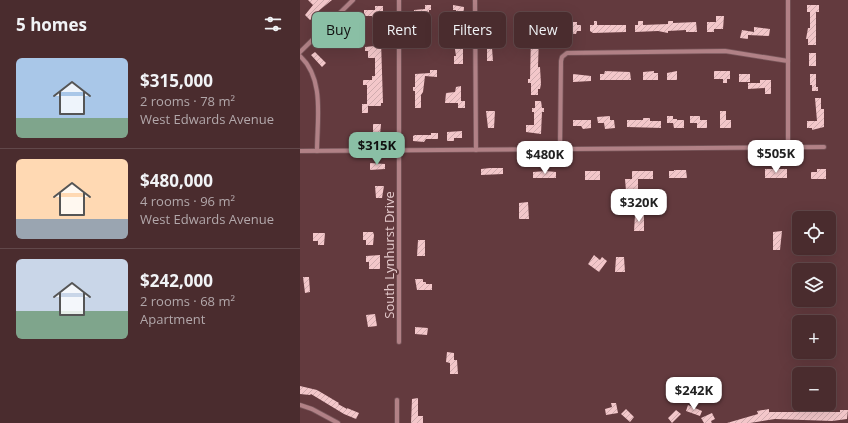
<!DOCTYPE html>
<html lang="en">
<head>
<meta charset="utf-8">
<style>
	body { margin:0; font-family:"Open Sans",sans-serif; background:#513436; color:#f1f3f6; height:100vh; display:flex; flex-direction:column; font-size:15px; white-space:nowrap }
	* { box-sizing:border-box; margin:0 }
	p { font-size:13px; color:#b2a7aa }
	.icon { flex:none; width:22px; height:22px; fill:none; stroke:currentColor; stroke-width:2; stroke-linecap:round; stroke-linejoin:round }
	.map { position:relative; flex:1; overflow:hidden }
	.panel { display:flex; flex-direction:column; background:#4a2c2e; width:300px }
	.panel>* { flex:none }
	.banner { position:absolute; left:12px; top:12px; width:380px; height:36px; display:flex; gap:8px }
	.tools { position:absolute; left:492px; top:211px; display:grid; gap:8px }
	.tools a { display:grid; place-items:center; width:44px; height:44px; border-radius:6px; background:#4a2c2e; box-shadow:0 4px 16px #0002,0 0 0 1px #61484a; font-size:20px }
	.price { position:absolute; translate:-50% -34px; padding:0 9px; border-radius:8px; background:#fff; color:#222; font-size:13px; line-height:26px; filter:drop-shadow(0 1px 2px #0008) }
	.price::after { content:''; position:absolute; left:50%; top:24px; width:12px; height:9px; margin-left:-6px; background:inherit; clip-path:polygon(0 0,100% 0,50% 100%) }
	.price.on { background:#8abfa5; color:#111 }
	ul { padding:0; list-style:none }
	li { display:flex; align-items:center; gap:12px; height:100px; padding:0 16px }
	li+li { border-top:1px solid #61484a }
	li span { display:grid; place-items:center; flex:none; width:112px; height:80px; border-radius:6px; color:#555 }
	li>.icon { margin-inline-start:auto }
	span .icon { width:48px; height:48px; fill:#fffc; stroke-width:1 }
	li b { font-size:17px }
	h2 { display:flex; justify-content:space-between; align-items:center; height:48px; padding:0 16px; font-size:17px }
	.pill { padding:0 14px; border-radius:6px; background:#4a2c2e; box-shadow:0 4px 16px #0002,0 0 0 1px #61484a; font-size:14px; line-height:36px }
	.pill.on { background:#8abfa5; color:#111 }
	main { display:flex; flex:1; min-height:0 }
	.map>svg:first-child { display:block }
	.building { fill:url(#building-hatch) }
	.lines { fill:none; stroke-linecap:round; stroke-linejoin:round }
	.street-casing { stroke:#79575b; stroke-width:5.5 }
	.street { stroke:#b18186; stroke-width:4 }
	.labels { text-anchor:middle; dominant-baseline:central; stroke-width:4; stroke-linejoin:round; paint-order:stroke }
	.street-label { font-size:13px; fill:#e6ccce; stroke:#633a3e }
</style>
</head>
<body>
<main>
<section class="panel">
<h2>5 homes<svg class="icon" aria-label="filters" viewBox="0 0 24 24"><path d="M4 7h16M4 17h16"/><circle cx="9" cy="7" r="2"/><circle cx="15" cy="17" r="2"/></svg></h2>
<ul>
<li><span style="background:linear-gradient(#a9c7e8 75%,#7fa58c 0)"><svg class="icon" aria-label="home" viewBox="0 0 24 24"><path d="M3 11l9-7 9 7M6 9v11h12V9"/></svg></span><div><b>$315,000</b><p>2 rooms · 78 m²</p><p>West Edwards Avenue</p></div></li>
<li><span style="background:linear-gradient(#ffd9b3 75%,#9aa5b1 0)"><svg class="icon" aria-label="home" viewBox="0 0 24 24"><path d="M3 11l9-7 9 7M6 9v11h12V9"/></svg></span><div><b>$480,000</b><p>4 rooms · 96 m²</p><p>West Edwards Avenue</p></div></li>
<li><span style="background:linear-gradient(#c9d6e8 65%,#7fa58c 0)"><svg class="icon" aria-label="home" viewBox="0 0 24 24"><path d="M3 11l9-7 9 7M6 9v11h12V9"/></svg></span><div><b>$242,000</b><p>2 rooms · 68 m²</p><p>Apartment</p></div></li>
</ul>
</section>
<div class="map">
<svg width="548" height="423" viewBox="0 0 548 423">
	<defs>
		<pattern id="building-hatch" width="6" height="6" patternUnits="userSpaceOnUse"><rect width="6" height="6" fill="#f3c7ca"/><path d="M-1 1l2-2M0 6l6-6M5 7l2-2" fill="none" stroke="#d0abae"/></pattern>
	</defs>
	<rect width="100%" height="100%" fill="#633a3e"/>
	<g class="building">
		<path d="M8 0H32L16 13 15 15 17 17 10 20 5 15 13 5Z"/>
		<path d="M125 5H131V10H129V17L114 15V10L125 9Z"/>
		<path d="M153 5 164 7 163 21H157L156 10H153Z"/>
		<path d="M507 5H519V12H516V45H508V39H506L508 28H510V12H507Z"/>
		<path d="M75 6H83V13H81V41L83 103H81V106H68V113H62V104H67V85H63V80H72V76H75V58H68V51H65V47L75 46V36H72V16H64V10H75Z"/>
		<path d="M193 12H199V14L202 16V21H199V28H190Z"/>
		<path d="M416 16H424L423 29H414V32H407V22H416Z"/>
		<path d="M294 21H297V25H326V32L293 33 290 31V25H294Z"/>
		<path d="M338 21H343V25L368 24V21H373V23L396 22 397 32H386V30L368 31V33L358 31 335 32V25H338Z"/>
		<path d="M271 22H277V25H281V31H277L276 34 266 33V25H271Z"/>
		<path d="M258 25V32L242 33V26Z"/>
		<path d="M454 27 470 29 469 36 448 35V39L440 38 442 30 454 32Z"/>
		<path d="M156 35H162L163 41V64H154V56H156L154 43H156Z"/>
		<path d="M231 35H239L238 67H240L241 84 240 89H238V95H231V83H228V79H230Z"/>
		<path d="M187 39H196V48H192L193 61H187Z"/>
		<path d="M15 52 26 63 22 67 11 55Z"/>
		<rect x="509" y="53" width="7" height="13"/>
		<path d="M130 70H137V77L125 76 123 92 121 95V108H115V91H113V87H115V74L130 73Z"/>
		<path d="M305 71 330 72 331 80H300V74H304Z"/>
		<path d="M354 71V73H358V80H343V72Z"/>
		<path d="M377 71V80H367V73Z"/>
		<path d="M414 71H430V79H427V83H423V79H414Z"/>
		<path d="M273 74 291 76V81L273 82Z"/>
		<rect x="439" y="74" width="11" height="8"/>
		<path d="M510 74H516V87H518V91H512V85H510Z"/>
		<path d="M460 80H471V94H465V88L448 89V83H460Z"/>
		<path d="M161 86V101H165V108H158V103H145L146 93 155 92 156 87Z"/>
		<path d="M515 98H521V109H524V127L512 130V128H507V121H517Z"/>
		<path d="M235 101H241L242 108H244V112H242L241 134 226 132V125H234V112H232V108H235Z"/>
		<path d="M186 111H195L194 128H188Z"/>
		<path d="M420 111H426V120H431V128H420Z"/>
		<path d="M310 116V120H314L315 128 305 129 304 123H298L297 117Z"/>
		<path d="M367 116H373V119H377V120H384V128H374L373 123H367Z"/>
		<path d="M390 116H400V120H407V128H397V123H390Z"/>
		<path d="M343 118H350V121H361V128L327 127V120H343Z"/>
		<path d="M273 120H291V128L283 129 281 126H273Z"/>
		<path d="M73 124H81L80 135H73Z"/>
		<path d="M162 131V138H154V141H147V132Z"/>
		<path d="M131 133H138V139H126L124 142 113 141V136L115 135H131Z"/>
		<path d="M70 163 85 164V169L70 170Z"/>
		<path d="M190 168H203V174L181 175V169Z"/>
		<rect x="465" y="169" width="22" height="9"/>
		<path d="M517 169H526V179H511V172H517Z"/>
		<path d="M374 170H386L387 178H369V171H374Z"/>
		<path d="M246 171 256 172V178H233V172Z"/>
		<rect x="285" y="171" width="15" height="9"/>
		<path d="M332 171H353V179H338V191H326L325 179H332Z"/>
		<path d="M75 186H84L82 198H76Z"/>
		<path d="M228 202 229 219H219V203Z"/>
		<path d="M335 215H344V231H334Z"/>
		<path d="M482 231 480 250H473V232Z"/>
		<path d="M63 232H73L74 235 73 245H66V240H63Z"/>
		<path d="M13 233H25L24 245H18V241H13Z"/>
		<path d="M118 240H125V256H117Z"/>
		<path d="M80 255V269H69V262H66V256Z"/>
		<path d="M294 255 300 260 302 257 307 261 299 272 288 264Z"/>
		<path d="M316 257H324L325 272H315Z"/>
		<path d="M3 277H9L10 292 5 293Z"/>
		<path d="M115 279H123V282H126V284H132V290H117Z"/>
		<path d="M75 314 77 326 68 327 66 315Z"/>
		<path d="M115 327 128 328 127 335 115 334Z"/>
		<path d="M147 352 154 353V360H157L158 374H150V363L146 362Z"/>
		<path d="M0 386 17 390 39 403 38 404 47 409V408L59 413 56 419 44 414 11 394 10 395 0 394Z"/>
		<path d="M118 398V416H123V423H111L112 399Z"/>
		<path d="M311 403H316L318 413 306 415 305 409 312 407Z"/>
		<path d="M513 404H519V412H540V410H548L547 419 532 421 475 419 450 423H427L458 414 457 411 469 409V412H513Z"/>
		<path d="M388 405 402 411 400 416 386 411Z"/>
		<path d="M326 409 334 417 330 422 321 414Z"/>
		<path d="M376 410 381 414 372 423 368 418Z"/>
		<path d="M412 413 415 419 411 421 412 423H404L401 418Z"/>
	</g>
	<g class="lines">
		<g class="street-casing">
			<g id="street">
				<path d="M175 0 176 150"/>
				<path d="M488 0V147"/>
				<path d="M0 52 53 0"/>
				<path d="M0 56C25 79 17 120 17 151"/>
				<path d="M260 148 261 61 262 57 267 53 425 51 488 61"/>
				<path d="M0 151 524 147"/>
				<path d="M99 342V0"/>
				<path d="M0 405 12 409 38 423"/>
				<path d="M97 423V400"/>
			</g>
		</g>
		<use href="#street" class="street"/>
	</g>
	<g class="labels">
		<g class="street-label">
			<text transform="translate(89 255) rotate(-90)">South Lynhurst Drive</text>
		</g>
	</g>
</svg>
<div class="tools">
<a><svg class="icon" aria-label="locate" viewBox="0 0 24 24"><circle cx="12" cy="12" r="6"/><path d="M12 2v4M12 18v4M2 12h4M18 12h4"/></svg></a>
<a><svg class="icon" aria-label="layers" viewBox="0 0 24 24"><path d="M12 4l9 5-9 5-9-5zM3 14l9 5 9-5"/></svg></a>
<a>+</a>
<a>−</a>
</div>
<b class="price on" style="left:77px;top:166px">$315K</b>
<b class="price" style="left:476px;top:174px">$505K</b>
<b class="price" style="left:245px;top:175px">$480K</b>
<b class="price" style="left:339px;top:223px">$320K</b>
<b class="price" style="left:394px;top:411px">$242K</b>
<div class="banner">
<a class="pill on">Buy</a>
<a class="pill">Rent</a>
<a class="pill">Filters</a>
<a class="pill">New</a>
</div>
</div>
</main>
</body>
</html>
